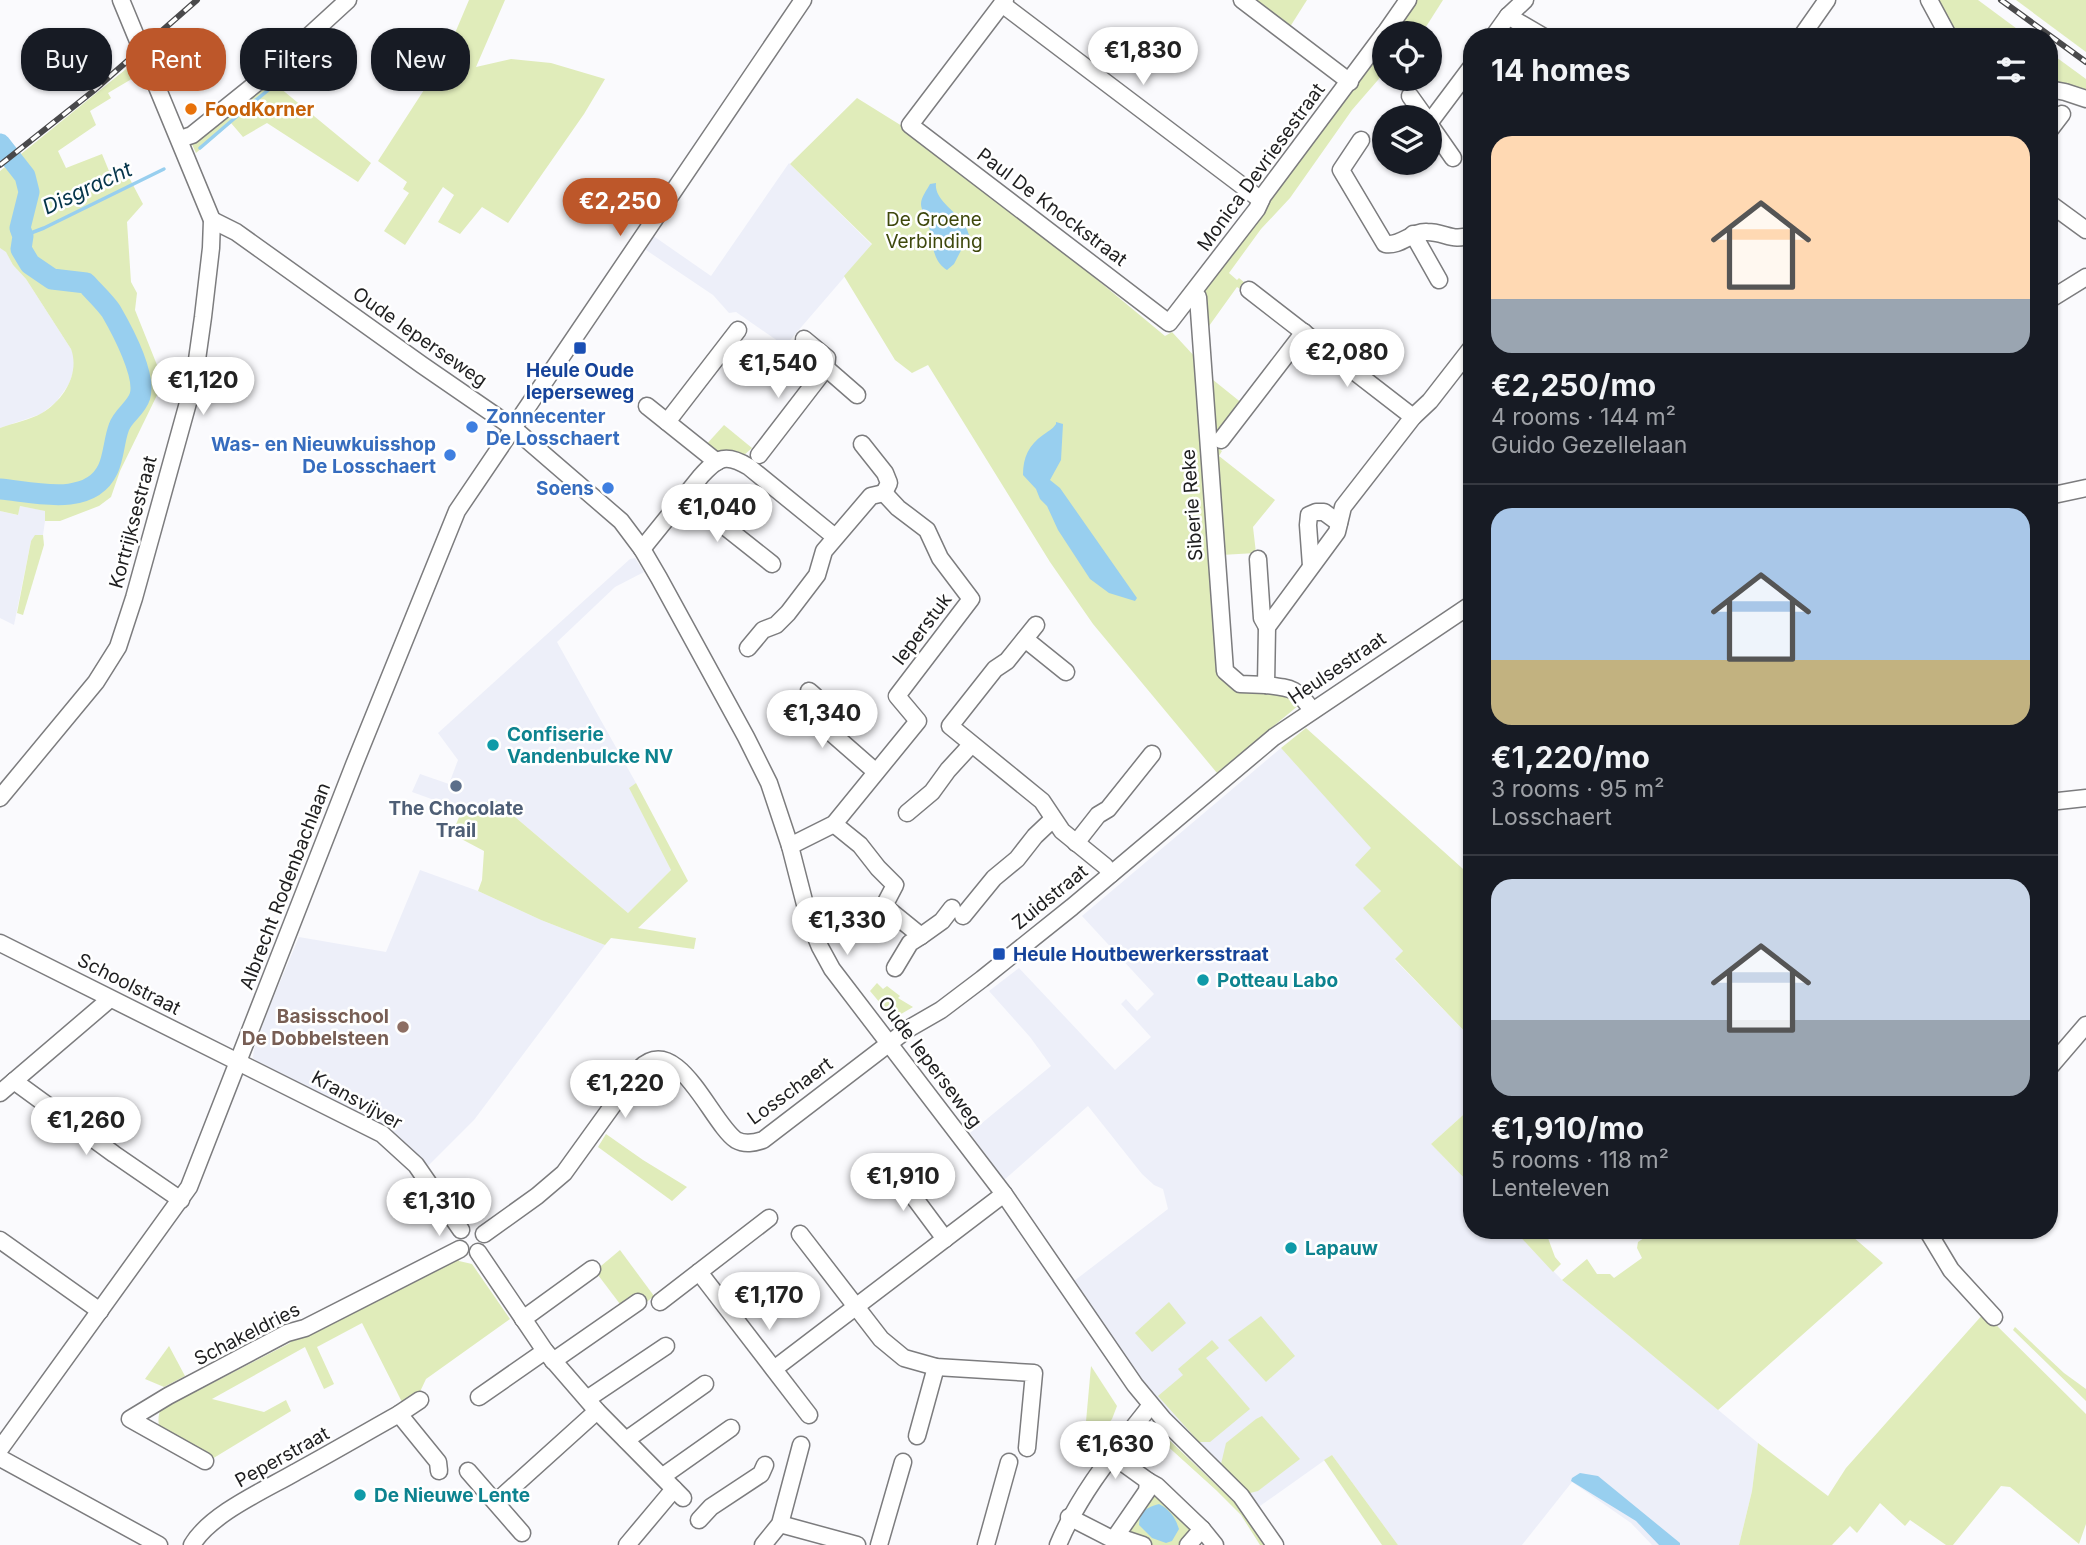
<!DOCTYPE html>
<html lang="en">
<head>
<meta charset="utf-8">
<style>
	body { margin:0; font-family:Inter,sans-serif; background:#242831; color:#f1f3f6; height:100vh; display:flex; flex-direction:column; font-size:26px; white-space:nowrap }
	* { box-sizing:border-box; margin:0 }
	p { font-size:23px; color:#9ea1a6 }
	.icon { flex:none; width:38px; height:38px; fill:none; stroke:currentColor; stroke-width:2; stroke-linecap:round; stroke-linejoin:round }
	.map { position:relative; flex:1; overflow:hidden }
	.sheet { position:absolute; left:1463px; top:28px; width:595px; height:1211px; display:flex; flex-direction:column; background:#171b24; border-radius:28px; box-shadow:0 2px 5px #0004 }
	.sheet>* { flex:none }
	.guide { position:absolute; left:21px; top:28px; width:665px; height:63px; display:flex; gap:14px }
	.controls { position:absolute; left:1372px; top:21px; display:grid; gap:14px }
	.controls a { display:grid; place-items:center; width:70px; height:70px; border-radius:50%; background:#171b24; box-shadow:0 2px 5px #0004; font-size:35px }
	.price { position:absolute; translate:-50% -60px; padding:0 16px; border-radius:24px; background:#fff; color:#222; font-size:23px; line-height:46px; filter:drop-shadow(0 2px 4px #0008) }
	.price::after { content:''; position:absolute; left:50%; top:42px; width:21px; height:16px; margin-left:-10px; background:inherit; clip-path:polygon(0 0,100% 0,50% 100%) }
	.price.active { background:#bd572a; color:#fff }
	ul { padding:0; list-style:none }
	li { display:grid; align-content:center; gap:14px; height:371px; padding:0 28px }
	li+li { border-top:2px solid #363941 }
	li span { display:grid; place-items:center; height:217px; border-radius:21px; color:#555 }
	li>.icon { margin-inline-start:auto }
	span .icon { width:126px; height:126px; fill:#fffc; stroke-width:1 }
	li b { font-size:30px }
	h2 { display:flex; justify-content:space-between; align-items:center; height:84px; padding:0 28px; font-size:30px }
	.tag { padding:0 24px; border-radius:28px; background:#171b24; box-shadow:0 2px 5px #0004; font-size:24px; line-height:63px }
	.tag.active { background:#bd572a; color:#fff }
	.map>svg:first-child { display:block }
	.built { fill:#edeff9 }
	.green { fill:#e0ecba }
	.water { fill:#98cfef }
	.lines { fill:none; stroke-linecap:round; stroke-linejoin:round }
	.stream { stroke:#98cfef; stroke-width:3.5 }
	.river { stroke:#98cfef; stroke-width:21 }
	.minor-casing { stroke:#7c7c7e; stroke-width:19 }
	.minor { stroke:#fff; stroke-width:16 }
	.rail-casing { stroke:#49494b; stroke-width:6 }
	.rail { stroke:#fff; stroke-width:3.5; stroke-dasharray:10; stroke-linecap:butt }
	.food-dot { fill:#e8710a; stroke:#fff; stroke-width:2.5 }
	.transit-dot { fill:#1a4fb4; stroke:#fff; stroke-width:2.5 }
	.shop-dot { fill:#3f7fe0; stroke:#fff; stroke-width:2.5 }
	.culture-dot { fill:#0f9aa8; stroke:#fff; stroke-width:2.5 }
	.service-dot { fill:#5c6f8a; stroke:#fff; stroke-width:2.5 }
	.education-dot { fill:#8d6e63; stroke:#fff; stroke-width:2.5 }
	.labels { text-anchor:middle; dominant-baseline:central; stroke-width:5; stroke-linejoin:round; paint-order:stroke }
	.food-label { font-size:19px; font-weight:bold; fill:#c56008; stroke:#fff; text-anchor:start }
	.street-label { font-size:19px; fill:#1e1e1f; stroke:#fff }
	.park-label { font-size:19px; fill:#3e480c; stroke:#fff }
	.transit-label { font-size:19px; font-weight:bold; fill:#164399; stroke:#fff }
	.shop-label { font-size:19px; font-weight:bold; fill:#366cbe; stroke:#fff; text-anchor:end }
	.culture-label { font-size:19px; font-weight:bold; fill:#0d838f; stroke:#fff; text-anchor:start }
	.service-label { font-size:19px; font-weight:bold; fill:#4e5e75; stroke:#fff }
	.education-label { font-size:19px; font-weight:bold; fill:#785e54; stroke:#fff; text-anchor:end }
	.water-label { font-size:21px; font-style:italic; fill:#05354a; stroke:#fff }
</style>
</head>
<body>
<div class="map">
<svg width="2086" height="1545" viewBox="0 0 2086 1545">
	<rect width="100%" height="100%" fill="#fafafd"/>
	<g class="built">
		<path d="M789 163 872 245 785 346 736 312 729 313 713 295 643 248 652 235 711 276Z"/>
		<path d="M0 248 6 251 13 265 26 279 71 349 75 359 74 369 69 384 56 402 41 414 0 428Z"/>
		<path d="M20 506 46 511 45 521 43 535H40L31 541 14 625 0 618V511L17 515Z"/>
		<path d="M635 558 644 572 615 587 557 642 636 783 630 789 671 870 628 913 495 800 462 810 412 792 420 774 449 784 458 760 438 733 630 559Z"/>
		<path d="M1281 748 1372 848 1381 891 1364 908 1403 951 1395 960 1472 1039V1107L1431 1144 1472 1186V1230H1514L1562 1280 1758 1443 1752 1491 1739 1545H1652L1631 1523 1572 1482 1522 1545H1398L1332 1455 1260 1506 1196 1443 1138 1378 1074 1281 1168 1209 1163 1189 1154 1185 1142 1174 1088 1106 1004 1180 970 1133 1051 1066 1030 1037 989 991 1019 968 1115 1070 1151 1037 1121 1004 1126 999 1137 1011 1154 994 1082 916Z"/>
		<path d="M420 870 478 891 541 920 605 945 474 1120 425 1169 263 1066 253 1058 254 1049 269 1008 299 937 386 952Z"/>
	</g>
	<g class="green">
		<path d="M469 0H505L476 67 511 59 551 63 605 79 584 114 508 223 482 207 460 234 438 222 454 195 443 187 405 245 384 231 409 193 403 189 407 182 378 161 444 59Z"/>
		<path d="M1249 0H1307L1288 30Z"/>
		<path d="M1414 0H1443L1422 33H1391Z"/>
		<path d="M1936 0H1978L2028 37H1958L1948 26Z"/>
		<path d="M2016 0H2086V52Z"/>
		<path d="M308 42 318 56 280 88 371 163 358 182 267 123 243 137 231 123 196 153 190 140Z"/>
		<path d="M2049 52 2086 79V90L2072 86 2049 82Z"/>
		<path d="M136 61 139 68 135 77 108 93 111 98 90 111 96 125 58 151 66 168 102 154 109 171 123 166 143 204 127 222 131 282 137 293 135 310 157 365 161 387 120 471 111 497 99 506 60 521H45V511L20 506 18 515 0 511V494C25 497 84 505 103 484 111 475 114 462 116 450 118 444 118 435 121 430 128 419 140 412 142 400 151 365 121 314 97 290 92 285 88 279 81 277 62 272 41 277 29 256 19 237 28 214 34 195L25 196C14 216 11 243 25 263 33 274 46 283 60 285 67 285 75 284 81 287 87 290 94 296 98 300 114 317 142 369 137 392 134 407 119 417 114 434 110 450 109 472 94 482 66 500 30 489 0 485V428C13 423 30 420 42 413 64 400 80 373 71 349L26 279 13 265 6 252 0 248V171Z"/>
		<path d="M1372 62 1384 70V73L1352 110 1290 198 1261 229 1229 273 1237 280 1239 278 1245 283 1240 289 1237 287 1204 333 1203 288Z"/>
		<path d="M857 98 902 126 1024 219 1165 336 1172 332 1196 358 1217 653 1221 679 1231 688 1285 694 1299 705 1217 773 1093 624 1050 562 928 365 912 373 895 360 844 276 872 244 790 164Z"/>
		<path d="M1207 375 1243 404 1218 448 1222 451 1219 456 1275 500 1253 527 1256 553 1221 555Z"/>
		<path d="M724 425 752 448 743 456 717 454 705 446Z"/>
		<path d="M35 535H43L44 545 23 615 17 613 31 541Z"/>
		<path d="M1306 728 1472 877V1039L1395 959 1403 951 1363 908 1381 891 1355 865 1371 848 1281 748Z"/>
		<path d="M636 783 688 881 638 928 696 938 694 949 611 938 605 945 541 920 478 891 482 880 484 851 452 834 462 810 495 800 628 913 671 870 629 788Z"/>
		<path d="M877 983 883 989 887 986 900 996 898 998 913 1007 896 1017H892L870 991Z"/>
		<path d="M1472 1107V1186L1431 1144Z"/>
		<path d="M606 1134 643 1160 687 1187 672 1201 598 1147Z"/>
		<path d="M1514 1230H1545L1555 1257 1561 1264 1553 1272Z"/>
		<path d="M1656 1230H1845L1883 1263 1718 1410 1562 1280 1587 1259 1597 1274H1610L1614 1278 1642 1258 1637 1248 1638 1242Z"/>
		<path d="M620 1250 654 1296 643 1305 623 1308 595 1271Z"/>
		<path d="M457 1258 459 1261 472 1264 510 1319 426 1379 418 1396 404 1406 362 1323 317 1347 334 1384 324 1389 305 1347 212 1399 264 1412 286 1400 291 1411 212 1459 159 1427C155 1401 175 1398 195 1388L197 1391 290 1343 288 1339Z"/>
		<path d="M1169 1302 1186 1323 1152 1352 1135 1333Z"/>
		<path d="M1984 1313 2086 1414V1524L2079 1544 2010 1487 2001 1486 1953 1545H1946L1910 1520 1905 1526 1880 1503 1857 1533 1850 1526 1832 1545H1739L1752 1491 1758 1443 1828 1496 1846 1468Z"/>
		<path d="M1261 1316 1295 1356 1266 1382 1228 1340Z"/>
		<path d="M2015 1327 2064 1373 2086 1389V1401L2013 1330Z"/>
		<path d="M1212 1340 1219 1348 1206 1358 1250 1409 1210 1442H1199L1158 1396 1183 1375 1178 1369Z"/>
		<path d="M169 1346 185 1376 164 1387 145 1379Z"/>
		<path d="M1091 1366 1117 1406 1112 1419 1083 1455Z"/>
		<path d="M1262 1416 1300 1459 1258 1491 1250 1493 1221 1464 1226 1443 1256 1419Z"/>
		<path d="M1152 1429 1164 1435 1232 1500 1245 1515 1265 1545H1260L1241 1515 1216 1490 1153 1433H1148Z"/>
		<path d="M1332 1455 1398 1545H1382L1324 1460Z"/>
		<path d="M1153 1487 1196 1527 1181 1545H1151L1120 1534Z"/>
	</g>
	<g class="water">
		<path d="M936 183C934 198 952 209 961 220 965 224 967 229 969 235L954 264 947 270C930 260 933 236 927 220 925 215 921 209 921 204 921 197 927 190 930 184Z"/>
		<path d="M1056 422 1063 424 1061 460 1050 480 1060 488 1137 598 1135 601 1109 593 1090 579 1058 530 1047 506 1040 499 1036 489 1023 475C1023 457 1029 445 1043 435 1048 431 1052 430 1056 424Z"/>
		<path d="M1580 1473 1598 1476 1680 1543V1545H1659L1636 1521 1571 1481 1572 1478Z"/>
		<path d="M1159 1504C1170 1510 1175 1517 1179 1529L1172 1541 1166 1543 1152 1538 1139 1525C1139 1512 1147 1507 1159 1504Z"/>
	</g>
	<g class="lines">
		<g class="stream">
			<path d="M200 148 250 105 307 58 312 52"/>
			<path d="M23 236 44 228 164 169"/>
		</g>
		<path class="river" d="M0 144 25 176 29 192 20 228 23 236 21 249 30 264 52 279 86 283C94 292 104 301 111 311 122 330 146 375 140 396 136 409 123 415 119 427 114 440 114 456 108 469 90 508 33 492 0 489"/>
		<g class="minor-casing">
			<g id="minor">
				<path d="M1005 0 910 125 1169 323 1257 209 1263 196 1384 34"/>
				<path d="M1242 0 1350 82"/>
				<path d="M1929 0 1949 37"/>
				<path d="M1002 4 1261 200"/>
				<path d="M1508 16 1544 37"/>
				<path d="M1385 33 1408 0"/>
				<path d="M1493 37 1508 16 1525 0"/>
				<path d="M1801 37 1827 0"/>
				<path d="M2049 89 2065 92 2086 99"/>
				<path d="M1410 96 1425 117"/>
				<path d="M1430 122 1472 66"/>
				<path d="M1430 125 1453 158"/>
				<path d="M2049 131 2062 114"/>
				<path d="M180 139 192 135 264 77 348 0"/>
				<path d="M1361 140 1341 170 1385 244C1400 247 1412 231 1427 232 1446 232 1453 243 1472 234"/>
				<path d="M2049 203 2086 230"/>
				<path d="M212 220 236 232 422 365 512 427 621 521 642 549 659 578 746 737 769 783 790 846 809 920 820 947 832 969 1004 1194 1135 1385 1164 1420 1241 1496 1275 1545"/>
				<path d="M1413 234 1439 280"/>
				<path d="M1249 290 1413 417"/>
				<path d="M1193 293 1198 297 1225 671 1240 684 1266 685"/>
				<path d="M2049 300 2086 277"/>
				<path d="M804 339 827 358 826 368 857 395"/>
				<path d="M647 406 717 462"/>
				<path d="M667 422 738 330"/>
				<path d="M1221 440 1304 332"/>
				<path d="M862 444 885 473 889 483 884 493"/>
				<path d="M759 455 826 368"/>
				<path d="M685 495 772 564"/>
				<path d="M2049 496 2086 488"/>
				<path d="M642 549 701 476C718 457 726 453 749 467L835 537"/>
				<path d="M1258 559 1262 618 1267 627"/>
				<path d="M1311 566 1308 525 1309 515 1316 512H1324L1339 523"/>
				<path d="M1036 625 1007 661 995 669 950 726 1042 801 1062 831 1105 866 1111 874"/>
				<path d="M1025 639 1066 672"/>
				<path d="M748 648 763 630 776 625 788 613 817 575 824 551 871 496 884 493"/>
				<path d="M809 691C819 699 827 709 837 717L828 730 876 772"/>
				<path d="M1312 711C1298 688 1291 688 1266 685L1267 627 1337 532 1343 507 1413 417 1430 401 1472 347"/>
				<path d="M0 798 96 682 118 647 134 598 194 381 203 317 211 248 212 220 121 0"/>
				<path d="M2049 802 2086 798"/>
				<path d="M907 813 932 792 948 770 971 745"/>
				<path d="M834 824 860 845 878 868 895 885 884 906 921 936 942 921 952 908"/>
				<path d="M1076 843 1098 815 1108 809 1152 754"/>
				<path d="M790 846 834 824 918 721 897 696 971 599 940 558 927 530 898 508 884 493"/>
				<path d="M963 916 994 878 1017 859 1035 836 1053 819"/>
				<path d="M0 943 382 1134 416 1165 461 1230"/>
				<path d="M895 968 910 943 921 936"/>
				<path d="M2049 1068 2086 1025"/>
				<path d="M14 1081 114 1154 181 1200"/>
				<path d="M0 1093 110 999"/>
				<path d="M890 1165 945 1239"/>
				<path d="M1927 1230 1951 1270 1994 1317"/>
				<path d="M484 1234 537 1196 564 1173 639 1069C677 1030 711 1123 736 1140 745 1145 754 1143 763 1140L908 1029 941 1010 982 979 1072 907 1274 737 1472 604"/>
				<path d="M800 1234 881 1339 904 1358 936 1367 1034 1373 1027 1448"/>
				<path d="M0 1240 100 1311"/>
				<path d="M478 1252 545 1351 597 1411 683 1498"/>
				<path d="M699 1272 809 1415"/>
				<path d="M660 1302 769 1218"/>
				<path d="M523 1319 592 1269"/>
				<path d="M553 1361 638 1302"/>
				<path d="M774 1369 1004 1194"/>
				<path d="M479 1397 545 1351"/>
				<path d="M587 1399 666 1346"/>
				<path d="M399 1414 438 1462 439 1471"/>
				<path d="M917 1436 936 1367"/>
				<path d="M626 1440 705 1384"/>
				<path d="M0 1449 189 1187 354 765 457 511 803 0"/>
				<path d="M1112 1455 1148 1481"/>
				<path d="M0 1458 159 1545"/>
				<path d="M205 1461 130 1419 168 1396 287 1333 305 1328 460 1249"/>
				<path d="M468 1471 522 1533"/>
				<path d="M663 1476 731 1428"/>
				<path d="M496 1502 597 1411"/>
				<path d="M1069 1517 1112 1539 1116 1536"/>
				<path d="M699 1520 711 1507 761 1474 765 1465"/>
				<path d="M780 1524 857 1545"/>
				<path d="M192 1545C210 1514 265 1490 296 1472 331 1453 365 1433 399 1414L420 1400"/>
				<path d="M627 1545 674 1489"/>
				<path d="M763 1545 780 1524 801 1445"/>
				<path d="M879 1545 903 1462"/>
				<path d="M986 1545 1009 1462"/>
				<path d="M1058 1545C1080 1492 1116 1450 1151 1405"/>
				<path d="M1143 1545 1116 1536 1147 1491 1148 1481 1157 1486 1202 1529"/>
				<path d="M1188 1545 1202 1529 1215 1545"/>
			</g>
		</g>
		<use href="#minor" class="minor"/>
		<g class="rail-casing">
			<g id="rail">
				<path d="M2001 0 2086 62"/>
				<path d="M0 165 92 92 197 0"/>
			</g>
		</g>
		<use href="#rail" class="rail"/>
	</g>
	<circle class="food-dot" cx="191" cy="109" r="7"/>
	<g class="transit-dot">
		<rect x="573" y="341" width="14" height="14" rx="3.5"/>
		<rect x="992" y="947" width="14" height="14" rx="3.5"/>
	</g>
	<g class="shop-dot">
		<circle cx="472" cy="427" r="7"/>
		<circle cx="450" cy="455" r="7"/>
		<circle cx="608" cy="488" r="7"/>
	</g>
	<g class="culture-dot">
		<circle cx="493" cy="745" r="7"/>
		<circle cx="1203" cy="980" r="7"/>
		<circle cx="1291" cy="1248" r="7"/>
		<circle cx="360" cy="1495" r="7"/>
	</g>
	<circle class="service-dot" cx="456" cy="786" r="7"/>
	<circle class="education-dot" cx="403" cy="1027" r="7"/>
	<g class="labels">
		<g class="food-label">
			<text x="205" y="109">FoodKorner</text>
		</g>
		<g class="street-label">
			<text transform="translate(1261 167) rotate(-54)">Monica Devriesestraat</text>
			<text transform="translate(1052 207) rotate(37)">Paul De Knockstraat</text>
			<text transform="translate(420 337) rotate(35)">Oude Ieperseweg</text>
			<text transform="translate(1192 505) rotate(-94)">Siberie Reke</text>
			<text transform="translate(133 522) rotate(-75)">Kortrijksestraat</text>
			<text transform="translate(922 629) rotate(-53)">Ieperstuk</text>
			<text transform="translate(1337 668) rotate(-34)">Heulsestraat</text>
			<text transform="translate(285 886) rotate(-69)">Albrecht Rodenbachlaan</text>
			<text transform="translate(1050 897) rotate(-39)">Zuidstraat</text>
			<text transform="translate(129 984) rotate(27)">Schoolstraat</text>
			<text transform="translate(930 1062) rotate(53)">Oude Ieperseweg</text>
			<text transform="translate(790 1091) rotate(-36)">Losschaert</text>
			<text transform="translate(357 1100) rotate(29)">Kransvijver</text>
			<text transform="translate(247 1334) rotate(-27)">Schakeldries</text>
			<text transform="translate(282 1457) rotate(-29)">Peperstraat</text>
		</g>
		<g class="park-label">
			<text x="934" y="219">De Groene<tspan x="934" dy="22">Verbinding</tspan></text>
		</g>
		<g class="transit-label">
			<text x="580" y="370">Heule Oude<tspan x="580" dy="22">Ieperseweg</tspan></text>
			<text x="1013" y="954" text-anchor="start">Heule Houtbewerkersstraat</text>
		</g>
		<g class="shop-label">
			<text x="486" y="416" text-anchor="start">Zonnecenter<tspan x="486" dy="22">De Losschaert</tspan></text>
			<text x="436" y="444">Was- en Nieuwkuisshop<tspan x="436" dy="22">De Losschaert</tspan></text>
			<text x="594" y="488">Soens</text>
		</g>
		<g class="culture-label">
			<text x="507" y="734">Confiserie<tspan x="507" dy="22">Vandenbulcke NV</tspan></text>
			<text x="1217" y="980">Potteau Labo</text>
			<text x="1305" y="1248">Lapauw</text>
			<text x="374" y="1495">De Nieuwe Lente</text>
		</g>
		<g class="service-label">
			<text x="456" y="808">The Chocolate<tspan x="456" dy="22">Trail</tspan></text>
		</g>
		<g class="education-label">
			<text x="389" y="1016">Basisschool<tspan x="389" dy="22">De Dobbelsteen</tspan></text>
		</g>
		<g class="water-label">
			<text transform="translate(87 188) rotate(-25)">Disgracht</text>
		</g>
	</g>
</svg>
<div class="controls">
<a><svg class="icon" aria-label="locate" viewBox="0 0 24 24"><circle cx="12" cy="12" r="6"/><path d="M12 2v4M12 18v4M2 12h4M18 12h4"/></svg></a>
<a><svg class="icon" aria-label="layers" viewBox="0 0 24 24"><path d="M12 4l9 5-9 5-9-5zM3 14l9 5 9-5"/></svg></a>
</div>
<b class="price" style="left:1143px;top:87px">€1,830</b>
<b class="price active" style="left:620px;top:238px">€2,250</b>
<b class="price" style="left:1347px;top:389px">€2,080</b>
<b class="price" style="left:778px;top:400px">€1,540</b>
<b class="price" style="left:203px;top:417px">€1,120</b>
<b class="price" style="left:717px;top:544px">€1,040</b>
<b class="price" style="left:822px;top:750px">€1,340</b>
<b class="price" style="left:847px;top:957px">€1,330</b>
<b class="price" style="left:625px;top:1120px">€1,220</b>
<b class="price" style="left:86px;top:1157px">€1,260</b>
<b class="price" style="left:903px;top:1213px">€1,910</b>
<b class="price" style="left:439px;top:1238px">€1,310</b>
<b class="price" style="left:769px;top:1332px">€1,170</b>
<b class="price" style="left:1115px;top:1481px">€1,630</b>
<div class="guide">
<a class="tag">Buy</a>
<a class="tag active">Rent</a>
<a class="tag">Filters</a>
<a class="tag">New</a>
</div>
<section class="sheet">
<h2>14 homes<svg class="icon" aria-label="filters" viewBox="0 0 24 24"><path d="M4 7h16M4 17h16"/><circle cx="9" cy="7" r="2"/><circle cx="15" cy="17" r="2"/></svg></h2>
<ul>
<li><span style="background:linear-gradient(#ffd9b3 75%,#9aa5b1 0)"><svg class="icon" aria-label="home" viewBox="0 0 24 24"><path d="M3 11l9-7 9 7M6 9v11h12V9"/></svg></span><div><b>€2,250/mo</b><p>4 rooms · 144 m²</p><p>Guido Gezellelaan</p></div></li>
<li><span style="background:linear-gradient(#a9c7e8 70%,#c2b280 0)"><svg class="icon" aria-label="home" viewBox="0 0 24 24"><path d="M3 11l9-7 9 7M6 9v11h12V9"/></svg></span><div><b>€1,220/mo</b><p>3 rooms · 95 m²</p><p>Losschaert</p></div></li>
<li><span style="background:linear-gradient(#c9d6e8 65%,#9aa5b1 0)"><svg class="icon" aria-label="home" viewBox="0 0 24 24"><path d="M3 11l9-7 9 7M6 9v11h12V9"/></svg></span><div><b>€1,910/mo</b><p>5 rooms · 118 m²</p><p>Lenteleven</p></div></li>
</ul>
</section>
</div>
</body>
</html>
